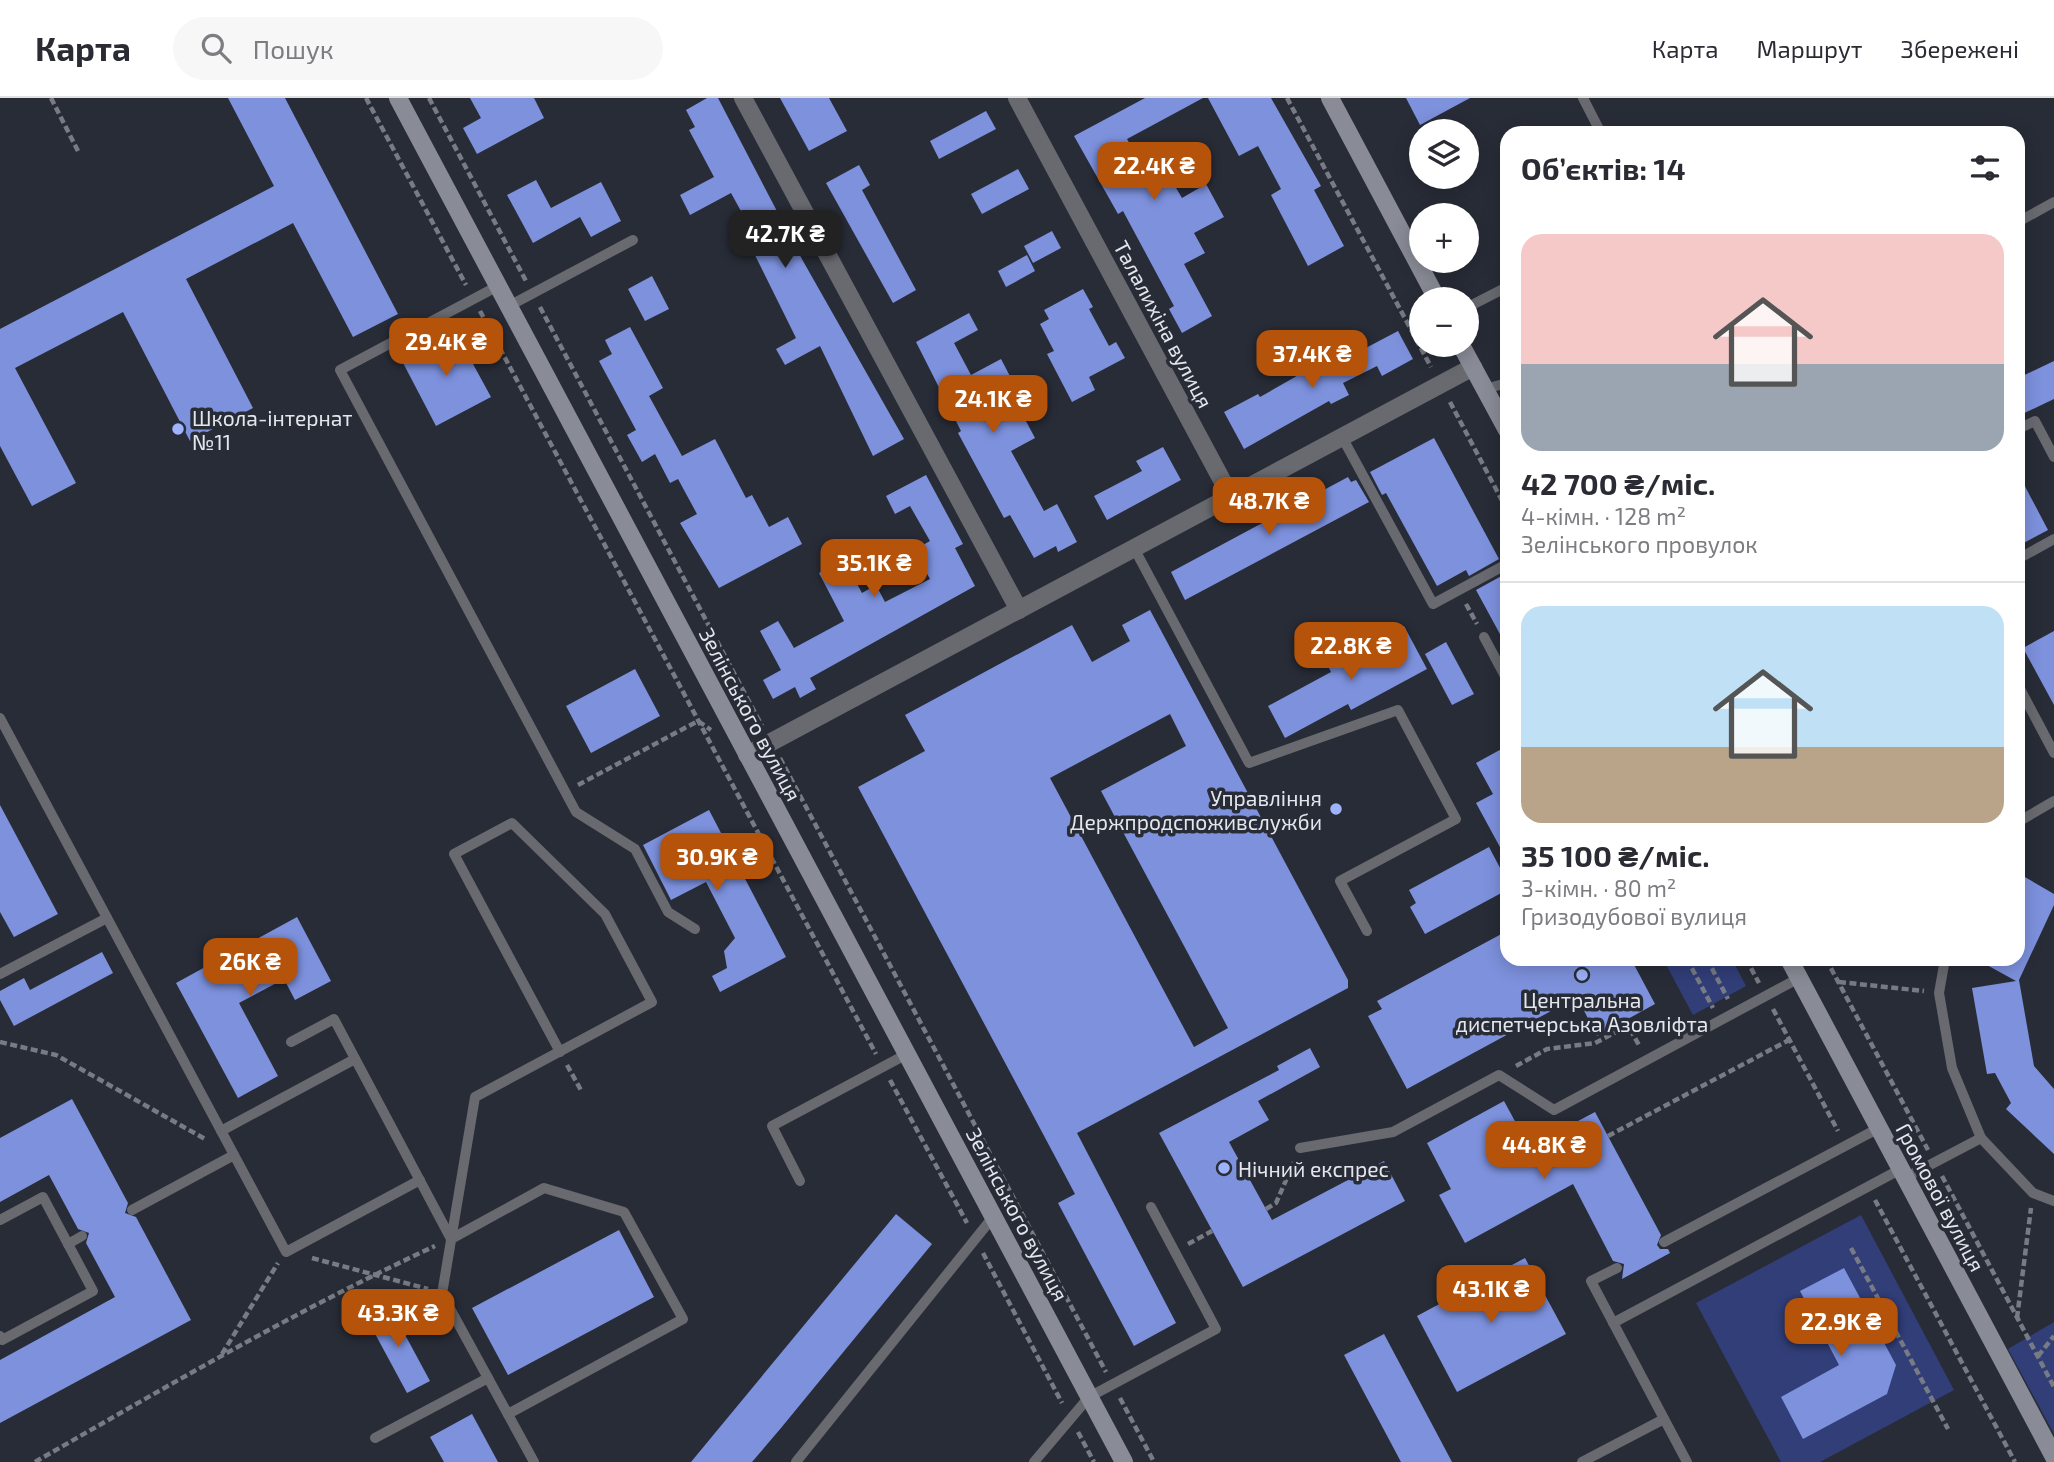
<!DOCTYPE html>
<html lang="uk">
<head>
<meta charset="utf-8">
<style>
	body { margin:0; font-family:"Exo 2",sans-serif; background:#f7f7f7; color:#2b2b33; height:100vh; display:flex; flex-direction:column; font-size:26px; white-space:nowrap }
	* { box-sizing:border-box; margin:0 }
	p { font-size:23px; color:#7c7c81 }
	.icon { flex:none; width:38px; height:38px; fill:none; stroke:currentColor; stroke-width:2; stroke-linecap:round; stroke-linejoin:round }
	.map { position:relative; flex:1; overflow:hidden }
	.drawer { position:absolute; left:1500px; top:28px; width:525px; height:840px; display:flex; flex-direction:column; background:#fff; border-radius:21px; box-shadow:0 4px 18px #0003 }
	.drawer>* { flex:none }
	.controls { position:absolute; left:1409px; top:21px; display:grid; gap:14px }
	.controls a { display:grid; place-items:center; width:70px; height:70px; border-radius:50%; background:#fff; box-shadow:0 4px 18px #0003; font-size:35px }
	.price { position:absolute; translate:-50% -60px; padding:0 16px; border-radius:14px; background:#b45309; color:#fff; font-size:23px; line-height:46px; filter:drop-shadow(0 2px 4px #0008) }
	.price::after { content:''; position:absolute; left:50%; top:42px; width:21px; height:16px; margin-left:-10px; background:inherit; clip-path:polygon(0 0,100% 0,50% 100%) }
	.price.selected { background:#222; color:#fff }
	ul { padding:0; list-style:none }
	li { display:grid; align-content:center; gap:14px; height:371px; padding:0 21px }
	li+li { border-top:2px solid #e1e1e2 }
	li span { display:grid; place-items:center; height:217px; border-radius:21px; color:#555 }
	li>.icon { margin-inline-start:auto }
	span .icon { width:126px; height:126px; fill:#fffc; stroke-width:1 }
	li b { font-size:30px }
	h2 { display:flex; justify-content:space-between; align-items:center; height:84px; padding:0 21px; font-size:30px }
	header { display:flex; align-items:center; gap:42px; box-sizing:border-box; height:98px; padding:0 35px; background:#fff; border-bottom:2px solid #e1e1e2 }
	header strong { font-size:33px }
	nav { display:flex; gap:38px; margin-inline-start:auto; font-size:24px }
	.search { width:490px; height:63px; background:#f7f7f7; display:flex; align-items:center; gap:18px; box-sizing:border-box; padding:0 24px; border-radius:38px; color:#7c7c81; font-size:26px }
	.map>svg:first-child { display:block }
	.green { fill:#313e78 }
	.building { fill:#7d91dd; fill-rule:evenodd }
	.lines { fill:none; stroke-linecap:round; stroke-linejoin:round }
	.path { stroke:#787b84; stroke-width:4.5; stroke-dasharray:7 3.5; stroke-linecap:butt }
	.lane { stroke:#686a70; stroke-width:10 }
	.street { stroke:#686a70; stroke-width:18 }
	.secondary { stroke:#898c96; stroke-width:18 }
	.poi-dot { fill:#9eb3fd; stroke:#282c37; stroke-width:2.5 }
	.labels { text-anchor:middle; dominant-baseline:central; stroke-width:7; stroke-linejoin:round; paint-order:stroke }
	.street-label { font-size:21px; fill:#e4e6ed; stroke:#282c37 }
	.poi-label { font-size:21px; fill:#e4e6ed; stroke:#282c37; text-anchor:start }
</style>
</head>
<body>
<header>
<strong>Карта</strong>
<div class="search"><svg class="icon" aria-label="search" viewBox="0 0 24 24"><circle cx="10" cy="10" r="6"/><path d="M15 15l6 6"/></svg>Пошук</div>
<nav><a>Карта</a><a>Маршрут</a><a>Збережені</a></nav>
</header>
<div class="map">
<svg width="2054" height="1364" viewBox="0 0 2054 1364">
	<rect width="100%" height="100%" fill="#282c37"/>
	<g class="green">
		<path d="M1663 861H1732L1746 888 1693 917Z"/>
		<path d="M1861 1117 1954 1292 1820 1364H1781L1696 1205Z"/>
		<path d="M2054 1224V1336L2008 1251Z"/>
	</g>
	<g class="building">
		<path d="M228 0H285L398 216 353 239 293 125 186 181 253 310 190 343 123 214 15 270 76 385 32 408 0 348V231L274 88Z"/>
		<path d="M470 0H534L544 20 477 56 463 30 481 20Z"/>
		<path d="M707 0H718L803 163 904 341 873 358 820 248 785 267 776 251 796 240 746 139 753 135 731 95 690 117 680 97 714 79 689 32 695 29 686 12Z"/>
		<path d="M780 0H829L847 33 809 53Z"/>
		<path d="M1145 0H1203L1127 41 1151 87 1169 78 1182 100 1206 86 1224 119 1194 135 1205 155 1184 166 1212 218 1182 235 1169 211 1174 208 1123 113 1118 116 1074 38Z"/>
		<path d="M1208 0H1271L1321 88 1314 92 1344 148 1308 168 1271 97 1281 91 1258 48 1239 58Z"/>
		<path d="M1406 0H1470L1420 27Z"/>
		<path d="M986 13 996 31 939 61 930 43Z"/>
		<path d="M859 67 870 87 862 92 916 192 893 205 826 85Z"/>
		<path d="M1018 71 1029 91 982 116 971 96Z"/>
		<path d="M536 82 551 110 601 84 621 123 591 139 580 119 533 145 507 97Z"/>
		<path d="M1052 133 1061 150 1033 165 1024 148Z"/>
		<path d="M1027 157 1035 173 1006 189 998 173Z"/>
		<path d="M652 178 669 211 645 223 628 191Z"/>
		<path d="M1083 191 1093 209 1089 211 1109 248 1116 244 1125 260 1089 279 1095 292 1072 304 1047 256 1054 253 1040 226 1049 221 1044 212Z"/>
		<path d="M969 215 978 232 954 245 971 277 1001 261 1012 282 1006 286 1035 340 1011 353 1044 413 1057 406 1077 444 1058 454 1056 448 1034 460 1010 417 1004 420 958 335 961 333 916 244Z"/>
		<path d="M630 229 663 290 649 298 682 358 715 341 746 400 752 397 769 429 788 419 802 446 719 490 680 425 697 416 678 381 670 385 655 356 642 364 627 337 636 332 599 263 612 256 605 242Z"/>
		<path d="M455 233 491 299 436 328 401 261Z"/>
		<path d="M1398 233 1413 261 1382 278 1377 268 1343 285 1349 297 1331 306 1329 303 1244 351 1224 314 1258 296 1260 299 1339 254 1343 262Z"/>
		<path d="M2054 263V301L2018 318V280Z"/>
		<path d="M1434 340 1499 461 1469 478 1466 472 1437 488 1386 395 1382 397 1370 374Z"/>
		<path d="M1163 349 1181 382 1107 422 1094 398 1142 373 1136 363Z"/>
		<path d="M2018 375 2048 432 2018 448Z"/>
		<path d="M926 377 963 446 955 450 975 488 810 580 816 591 800 600 795 589 773 601 763 582 781 572 760 533 778 523 794 550 844 523 819 475 844 462 862 495 876 487 885 504 930 481 914 452 930 443 910 408 895 416 886 398Z"/>
		<path d="M1348 379 1351 384 1356 382 1369 404 1185 502 1171 474Z"/>
		<path d="M1507 475V549L1476 492Z"/>
		<path d="M1150 512 1348 882V890L1077 1035 1176 1225 1134 1248 1058 1105 1075 1096 858 689 925 653 905 617 1072 527 1092 564 1130 543 1122 527ZM1170 616 1186 648 1101 693 1228 930 1194 949 1050 680Z"/>
		<path d="M1404 528 1427 571 1351 612 1348 606 1285 640 1268 608 1331 574 1328 568Z"/>
		<path d="M2054 533V607L2023 550Z"/>
		<path d="M1446 544 1474 596 1452 607 1425 556Z"/>
		<path d="M635 571 660 618 591 655 566 608Z"/>
		<path d="M1507 648V762L1476 705 1493 696 1476 665Z"/>
		<path d="M0 707 58 816 14 839 0 814Z"/>
		<path d="M709 712 786 859 720 894 712 878 727 870 724 853 735 840 706 784 671 802 643 747Z"/>
		<path d="M1489 749 1507 783V792L1425 836 1410 809 1416 805 1409 792Z"/>
		<path d="M2018 775 2054 796V807L2019 882 2034 968 2054 991V1056L2006 1011 2011 1005 1995 975 1987 976 1972 890 2016 883 1976 861H2018Z"/>
		<path d="M297 819 331 883 295 902 284 881 239 905 278 978 238 1000 176 885Z"/>
		<path d="M1507 833V861H1631L1655 906 1597 938 1577 899 1407 991 1368 918 1382 911 1377 903Z"/>
		<path d="M102 854 113 875 14 928 0 902V893L24 880 30 892Z"/>
		<path d="M1310 950 1320 969 1258 1003 1269 1022 1229 1044 1272 1122 1384 1063 1405 1103 1243 1189 1159 1035 1279 972 1277 968Z"/>
		<path d="M72 1001 128 1105 125 1115 136 1119 191 1222 0 1325V1262L115 1199 86 1145 89 1135 78 1131 49 1077 0 1104V1040Z"/>
		<path d="M1504 1003 1529 1049 1595 1014 1661 1137 1657 1147 1660 1151H1668L1670 1155 1622 1181 1624 1166 1613 1163 1573 1086 1465 1145 1439 1097 1451 1091 1427 1045Z"/>
		<path d="M896 1116 932 1146 781 1330 752 1364H691Z"/>
		<path d="M619 1132 654 1199 508 1277 472 1210Z"/>
		<path d="M1525 1160 1566 1236 1457 1294 1417 1218Z"/>
		<path d="M1844 1170 1896 1267 1887 1296 1803 1341 1781 1299 1839 1267 1800 1193Z"/>
		<path d="M389 1207 430 1283 407 1295 366 1219Z"/>
		<path d="M1384 1236 1452 1364H1401L1344 1257Z"/>
		<path d="M472 1316 498 1364H444L430 1339Z"/>
	</g>
	<g class="lines">
		<g class="path">
			<path d="M51 0 79 55"/>
			<path d="M366 0 466 187"/>
			<path d="M429 0 526 183"/>
			<path d="M1287 0 1431 269"/>
			<path d="M540 209 762 628"/>
			<path d="M480 213 876 956"/>
			<path d="M1450 304 1507 412"/>
			<path d="M1466 506 1477 526"/>
			<path d="M780 660 1106 1274"/>
			<path d="M578 687 698 623 711 632"/>
			<path d="M1687 861 1713 910"/>
			<path d="M1707 861 1728 901"/>
			<path d="M1746 861 1759 885"/>
			<path d="M1826 861 1928 1052"/>
			<path d="M1839 884 1924 893"/>
			<path d="M1773 911 1838 1033"/>
			<path d="M1625 922 1640 949"/>
			<path d="M0 944 56 957 205 1041"/>
			<path d="M567 967 582 994"/>
			<path d="M1516 968 1547 951 1595 945 1628 928"/>
			<path d="M890 982 967 1125"/>
			<path d="M1608 1038 1789 942"/>
			<path d="M1942 1078 2054 1289"/>
			<path d="M1875 1102 2015 1364"/>
			<path d="M1266 1111 1276 1105 1294 1064"/>
			<path d="M1188 1146 1212 1133"/>
			<path d="M1851 1150 1948 1331"/>
			<path d="M983 1155 1062 1305"/>
			<path d="M312 1160 428 1191"/>
			<path d="M2017 1220 2031 1110"/>
			<path d="M222 1256 278 1165"/>
			<path d="M2038 1258 2054 1238"/>
			<path d="M1120 1300 1154 1364"/>
			<path d="M1078 1334 1094 1364"/>
			<path d="M35 1364C166 1289 297 1212 435 1148"/>
		</g>
		<g class="lane">
			<path d="M1583 0 1601 35"/>
			<path d="M2018 124 2054 104"/>
			<path d="M498 188 340 272 576 714 635 751 668 814 695 831"/>
			<path d="M509 208 633 142"/>
			<path d="M1466 210 1507 189"/>
			<path d="M1485 291 1507 285"/>
			<path d="M2018 331 2035 323 2054 359"/>
			<path d="M1342 339 1433 506 1507 466"/>
			<path d="M1134 450 1249 665 1398 612 1456 721 1340 783 1367 833"/>
			<path d="M2018 461 2054 441"/>
			<path d="M1484 539 1507 582"/>
			<path d="M2018 587 2054 655"/>
			<path d="M0 620 286 1154 420 1082"/>
			<path d="M2018 724 2054 703"/>
			<path d="M1945 861 1939 895 1952 970 1981 1040 2033 1095 2054 1103"/>
			<path d="M0 876 107 820"/>
			<path d="M291 944 334 921 451 1141 544 1090 624 1114 683 1221 508 1316"/>
			<path d="M221 1033 355 961"/>
			<path d="M1300 1050 1393 1034 1499 977 1554 1012 1799 880"/>
			<path d="M1905 1080 1981 1040"/>
			<path d="M800 1083 772 1028 907 956"/>
			<path d="M132 1112 234 1057"/>
			<path d="M0 1122 43 1099 93 1193 2 1242 0 1238"/>
			<path d="M1664 1144 1879 1030"/>
			<path d="M68 1146 82 1138"/>
			<path d="M1617 1170 1591 1183 1687 1364"/>
			<path d="M1613 1225 1901 1071"/>
			<path d="M375 1340 488 1280"/>
			<path d="M534 1364 442 1196 475 999 652 904 605 816 512 725 454 756 560 954"/>
			<path d="M796 1364 993 1119"/>
			<path d="M1034 1364 1089 1299 1216 1231 1151 1109"/>
			<path d="M1582 1364 1664 1321"/>
		</g>
		<g class="street">
			<path d="M743 0 1019 512"/>
			<path d="M1017 0 1231 399"/>
			<path d="M747 657 1473 269"/>
		</g>
		<g class="secondary">
			<path d="M398 0 1124 1364"/>
			<path d="M1330 0 1437 201"/>
			<path d="M1461 247 1507 332"/>
			<path d="M1789 861 2054 1359"/>
		</g>
	</g>
	<g class="poi-dot">
		<circle cx="178" cy="331" r="7"/>
		<circle cx="1336" cy="711" r="7"/>
		<circle cx="1582" cy="877" r="7"/>
		<circle cx="1224" cy="1070" r="7"/>
	</g>
	<g class="labels">
		<g class="street-label">
			<text transform="translate(1164 226) rotate(62)">Талалихіна вулиця</text>
			<text transform="translate(751 616) rotate(62)">Зелінського вулиця</text>
			<text transform="translate(1941 1099) rotate(62)">Громової вулиця</text>
			<text transform="translate(1018 1116) rotate(62)">Зелінського вулиця</text>
		</g>
		<g class="poi-label">
			<text x="192" y="319">Школа-інтернат<tspan x="192" dy="24">№11</tspan></text>
			<text x="1322" y="699" text-anchor="end">Управління<tspan x="1322" dy="24">Держпродспоживслужби</tspan></text>
			<text x="1582" y="901" text-anchor="middle">Центральна<tspan x="1582" dy="24">диспетчерська Азовліфта</tspan></text>
			<text x="1238" y="1070">Нічний експрес</text>
		</g>
	</g>
</svg>
<div class="controls">
<a><svg class="icon" aria-label="layers" viewBox="0 0 24 24"><path d="M12 4l9 5-9 5-9-5zM3 14l9 5 9-5"/></svg></a>
<a>+</a>
<a>−</a>
</div>
<b class="price" style="left:1154px;top:104px">22.4K ₴</b>
<b class="price selected" style="left:785px;top:172px">42.7K ₴</b>
<b class="price" style="left:446px;top:280px">29.4K ₴</b>
<b class="price" style="left:1312px;top:292px">37.4K ₴</b>
<b class="price" style="left:993px;top:337px">24.1K ₴</b>
<b class="price" style="left:1269px;top:439px">48.7K ₴</b>
<b class="price" style="left:874px;top:501px">35.1K ₴</b>
<b class="price" style="left:1351px;top:584px">22.8K ₴</b>
<b class="price" style="left:717px;top:795px">30.9K ₴</b>
<b class="price" style="left:250px;top:900px">26K ₴</b>
<b class="price" style="left:1544px;top:1083px">44.8K ₴</b>
<b class="price" style="left:1491px;top:1227px">43.1K ₴</b>
<b class="price" style="left:398px;top:1251px">43.3K ₴</b>
<b class="price" style="left:1841px;top:1260px">22.9K ₴</b>
<section class="drawer">
<h2>Об’єктів: 14<svg class="icon" aria-label="filters" viewBox="0 0 24 24"><path d="M4 7h16M4 17h16"/><circle cx="9" cy="7" r="2"/><circle cx="15" cy="17" r="2"/></svg></h2>
<ul>
<li><span style="background:linear-gradient(#f6c9c9 60%,#9aa5b1 0)"><svg class="icon" aria-label="home" viewBox="0 0 24 24"><path d="M3 11l9-7 9 7M6 9v11h12V9"/></svg></span><div><b>42 700 ₴/міс.</b><p>4-кімн. · 128 m²</p><p>Зелінського провулок</p></div></li>
<li><span style="background:linear-gradient(#bfe0f5 65%,#b9a48a 0)"><svg class="icon" aria-label="home" viewBox="0 0 24 24"><path d="M3 11l9-7 9 7M6 9v11h12V9"/></svg></span><div><b>35 100 ₴/міс.</b><p>3-кімн. · 80 m²</p><p>Гризодубової вулиця</p></div></li>
</ul>
</section>
</div>
</body>
</html>
